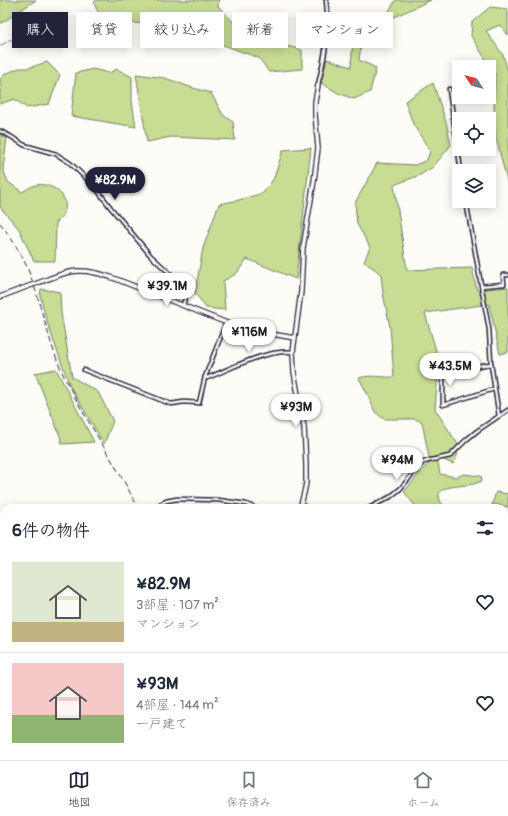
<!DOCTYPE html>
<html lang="ja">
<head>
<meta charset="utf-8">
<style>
	body { margin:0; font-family:Pangolin,"Klee One",sans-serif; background:#f6f6f7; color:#1f2937; height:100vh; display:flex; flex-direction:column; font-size:15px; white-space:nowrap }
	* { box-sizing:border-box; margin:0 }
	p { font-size:13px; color:#747a83 }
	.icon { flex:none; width:22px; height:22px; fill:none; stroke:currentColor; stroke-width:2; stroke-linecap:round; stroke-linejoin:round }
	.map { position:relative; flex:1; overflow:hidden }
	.sheet { position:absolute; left:0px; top:504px; width:508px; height:256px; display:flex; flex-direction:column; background:#fff; border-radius:12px 12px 0 0; box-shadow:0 2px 10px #0003 }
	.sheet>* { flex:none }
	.guide { position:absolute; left:12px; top:12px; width:484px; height:36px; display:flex; gap:8px }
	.needle { width:26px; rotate:305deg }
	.controls { position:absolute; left:452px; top:60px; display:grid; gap:8px }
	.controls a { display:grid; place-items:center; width:44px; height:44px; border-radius:0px; background:#fff; box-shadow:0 2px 10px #0003; font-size:20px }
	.price { position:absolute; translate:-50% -34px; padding:0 9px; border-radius:14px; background:#fff; color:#222; font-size:13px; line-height:26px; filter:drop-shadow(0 1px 2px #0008) }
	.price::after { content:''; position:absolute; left:50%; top:24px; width:12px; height:9px; margin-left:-6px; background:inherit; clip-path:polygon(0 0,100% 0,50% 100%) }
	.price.current { background:#22223b; color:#fff }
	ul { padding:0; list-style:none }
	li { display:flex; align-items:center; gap:12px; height:100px; padding:0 12px }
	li+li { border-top:1px solid #e0e1e3 }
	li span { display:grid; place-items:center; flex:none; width:112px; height:80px; border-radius:0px; color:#555 }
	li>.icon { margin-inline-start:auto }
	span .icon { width:48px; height:48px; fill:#fffc; stroke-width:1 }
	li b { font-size:17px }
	h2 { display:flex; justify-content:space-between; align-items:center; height:48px; padding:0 12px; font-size:17px }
	.tag { padding:0 14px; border-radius:0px; background:#fff; box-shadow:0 2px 10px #0003; font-size:14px; line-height:36px }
	.tag.current { background:#22223b; color:#fff }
	.tabs { display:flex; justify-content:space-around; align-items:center; height:56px; border-top:1px solid #e0e1e3; background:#fff; font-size:11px; color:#747a83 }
	.tabs a { display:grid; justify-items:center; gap:2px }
	.tabs .current { color:#22223b }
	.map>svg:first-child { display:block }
	.green { fill:#c6dd93; stroke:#748067 }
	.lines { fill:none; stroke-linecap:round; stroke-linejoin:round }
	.stream { stroke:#5f84a3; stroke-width:1 }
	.street-casing { stroke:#22223b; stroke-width:5.5 }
	.secondary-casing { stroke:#22223b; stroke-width:6 }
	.street { stroke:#fdfcf7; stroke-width:2.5 }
	.secondary { stroke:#fdfcf7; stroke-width:3.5 }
	.rail { stroke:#22223b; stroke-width:1; stroke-dasharray:6 3; stroke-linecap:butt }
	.secondary-bridge-casing { stroke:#22223b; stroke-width:6; stroke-linecap:butt }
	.secondary-bridge { stroke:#fdfcf7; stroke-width:3.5 }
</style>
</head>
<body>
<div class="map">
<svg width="508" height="760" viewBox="0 0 508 760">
	<rect width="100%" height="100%" fill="#fdfcf7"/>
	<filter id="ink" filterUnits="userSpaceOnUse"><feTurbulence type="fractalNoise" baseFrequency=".025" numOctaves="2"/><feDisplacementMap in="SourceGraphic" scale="8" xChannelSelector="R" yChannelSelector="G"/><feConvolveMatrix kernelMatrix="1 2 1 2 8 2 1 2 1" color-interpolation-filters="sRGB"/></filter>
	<g filter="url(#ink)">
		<g class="green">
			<path d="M0 0H36L0 24Z"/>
			<path d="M96 0H219L218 6 234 23 249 24 260 29 269 41 302 50V69L269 72 259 58 196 35 152 24 113 22 105 20 97 10 94 3Z"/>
			<path d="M396 0H431L381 23Z"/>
			<path d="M490 7 508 9V35L500 25 486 31 503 55 508 72V185L496 138 494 112 495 74 471 36 472 22Z"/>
			<path d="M358 27 363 32 359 60 376 68 370 92 354 99 338 93 321 83 327 59 351 67 353 39 354 29Z"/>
			<path d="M47 62 60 75 49 104 27 108 14 99 0 104V79L5 74 19 68H28Z"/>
			<path d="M93 69 109 73 117 69 132 77V101L136 127 71 116 76 73Z"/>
			<path d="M136 74 165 78 193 88 211 93 223 115 233 122 235 140 171 137 147 142Z"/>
			<path d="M433 83 446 122 451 145 433 167 420 175 394 185 407 270 472 268 477 290 508 287V352L500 354 489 304 425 313 439 361 435 409 459 446 457 456 453 464 437 457 440 474 456 477 464 474 481 476 482 480C474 489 438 482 439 496 439 500 443 505 444 508H417L404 492 422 470 430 463 422 422 415 419H384L375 412 368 395 359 378C371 374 382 378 394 377L390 327 383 293 381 275 376 270 364 262 370 247 357 224 355 203 377 163 415 165 427 160 430 151 413 124 405 101Z"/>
			<path d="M0 135 7 138 3 169 8 182 22 192C26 190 31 186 36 185 52 182 71 196 64 213 63 217 59 220 56 223L55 261H34L19 229 0 207Z"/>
			<path d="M311 148 296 279 247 259 236 274 223 281 225 310 206 308 195 293 203 248 219 204 239 200 263 193 274 178 283 150Z"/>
			<path d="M41 289 60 292 61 313 72 377 98 392 113 421 104 444 71 388 63 367 47 322 40 295Z"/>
			<path d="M56 369 94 442 62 444 60 436 35 373Z"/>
			<path d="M496 492 508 494V507L494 504 492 508H491Z"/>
			<path d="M0 703 4 709V756H61V760H2L0 759Z"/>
			<path d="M401 756H495L491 760H404L400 758Z"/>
		</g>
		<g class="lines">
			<g class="stream">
				<path d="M0 46 10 40 14 39 34 37"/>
				<path d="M230 756 231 760"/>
			</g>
			<g class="street-casing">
				<g id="street">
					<path d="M318 85C325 56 330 30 326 0"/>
					<path d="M449 89 461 171"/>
					<path d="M0 131 10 136 24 145 56 154 70 163 95 187 111 208 151 256 188 290 183 305"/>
					<path d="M466 201 489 329 491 364 499 416"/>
					<path d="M482 286 504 284 503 275H508"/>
					<path d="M491 364 443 371V405L494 389"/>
					<path d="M84 370 171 404 184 402 199 403 205 377 226 323"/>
					<path d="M205 377 207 378 212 376C236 366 266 350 293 352"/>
					<path d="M154 508 166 501 177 499 218 500 246 504 255 508"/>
					<path d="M369 508 390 497 400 489 422 463 427 461 450 456 466 440 477 431 508 410"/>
					<path d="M0 636 4 635"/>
					<path d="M144 760V756"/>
					<path d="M159 760 160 756"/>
				</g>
			</g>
			<g class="secondary-casing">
				<g id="secondary">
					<path d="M38 283C48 279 60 274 70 272 86 269 102 274 116 279L242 329 295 338"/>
					<path d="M0 297 29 286"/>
					<path d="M301 506 308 508"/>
					<path d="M300 508 304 493 306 483V464L304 427 294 372 293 352 301 291 303 248 314 181 318 148 315 114V102L318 85"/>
					<path d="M504 670 508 675"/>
				</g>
			</g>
			<use href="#street" class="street"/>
			<use href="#secondary" class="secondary"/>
			<g class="rail">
				<path d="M0 223C11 237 20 252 27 267 41 301 47 338 62 372 84 419 115 461 138 508"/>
				<path d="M149 760 150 756"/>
			</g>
			<g class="secondary-bridge-casing">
				<path id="secondary-bridge" d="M29 286 38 283"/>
			</g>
			<use href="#secondary-bridge" class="secondary-bridge"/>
		</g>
	</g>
</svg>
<div class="controls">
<a><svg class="needle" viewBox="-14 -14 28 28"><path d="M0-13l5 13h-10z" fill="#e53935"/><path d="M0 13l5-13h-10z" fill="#747a83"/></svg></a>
<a><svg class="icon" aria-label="locate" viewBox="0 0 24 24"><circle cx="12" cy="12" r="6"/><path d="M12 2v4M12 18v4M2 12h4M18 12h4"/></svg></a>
<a><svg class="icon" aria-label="layers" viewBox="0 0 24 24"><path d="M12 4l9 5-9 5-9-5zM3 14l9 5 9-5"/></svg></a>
</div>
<b class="price current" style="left:115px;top:201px">¥82.9M</b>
<b class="price" style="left:167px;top:307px">¥39.1M</b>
<b class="price" style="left:249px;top:353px">¥116M</b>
<b class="price" style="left:450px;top:387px">¥43.5M</b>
<b class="price" style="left:296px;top:428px">¥93M</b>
<b class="price" style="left:397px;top:481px">¥94M</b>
<div class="guide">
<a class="tag current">購入</a>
<a class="tag">賃貸</a>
<a class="tag">絞り込み</a>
<a class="tag">新着</a>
<a class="tag">マンション</a>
</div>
<section class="sheet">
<h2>6件の物件<svg class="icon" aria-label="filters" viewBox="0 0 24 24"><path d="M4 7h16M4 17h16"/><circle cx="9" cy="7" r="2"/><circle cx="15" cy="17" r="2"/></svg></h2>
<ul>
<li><span style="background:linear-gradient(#dfe7d0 75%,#c2b280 0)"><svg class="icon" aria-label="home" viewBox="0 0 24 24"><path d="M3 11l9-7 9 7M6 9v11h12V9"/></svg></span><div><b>¥82.9M</b><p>3部屋 · 107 m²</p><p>マンション</p></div><svg class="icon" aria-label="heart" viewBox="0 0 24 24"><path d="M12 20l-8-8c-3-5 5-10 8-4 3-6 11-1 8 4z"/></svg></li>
<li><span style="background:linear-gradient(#f6c9c9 65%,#8fb573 0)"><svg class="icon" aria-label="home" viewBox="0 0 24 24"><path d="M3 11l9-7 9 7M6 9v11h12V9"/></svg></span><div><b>¥93M</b><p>4部屋 · 144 m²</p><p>一戸建て</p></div><svg class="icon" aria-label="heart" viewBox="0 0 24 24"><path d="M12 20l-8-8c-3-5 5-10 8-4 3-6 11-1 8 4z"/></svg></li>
</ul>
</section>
</div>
<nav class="tabs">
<a class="current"><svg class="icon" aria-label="map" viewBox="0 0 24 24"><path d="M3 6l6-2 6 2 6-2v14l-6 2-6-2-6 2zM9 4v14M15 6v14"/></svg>地図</a>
<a><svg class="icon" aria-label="saved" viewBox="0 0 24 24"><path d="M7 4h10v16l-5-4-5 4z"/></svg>保存済み</a>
<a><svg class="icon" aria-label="home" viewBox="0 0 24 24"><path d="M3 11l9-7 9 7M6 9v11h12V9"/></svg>ホーム</a>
</nav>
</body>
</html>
